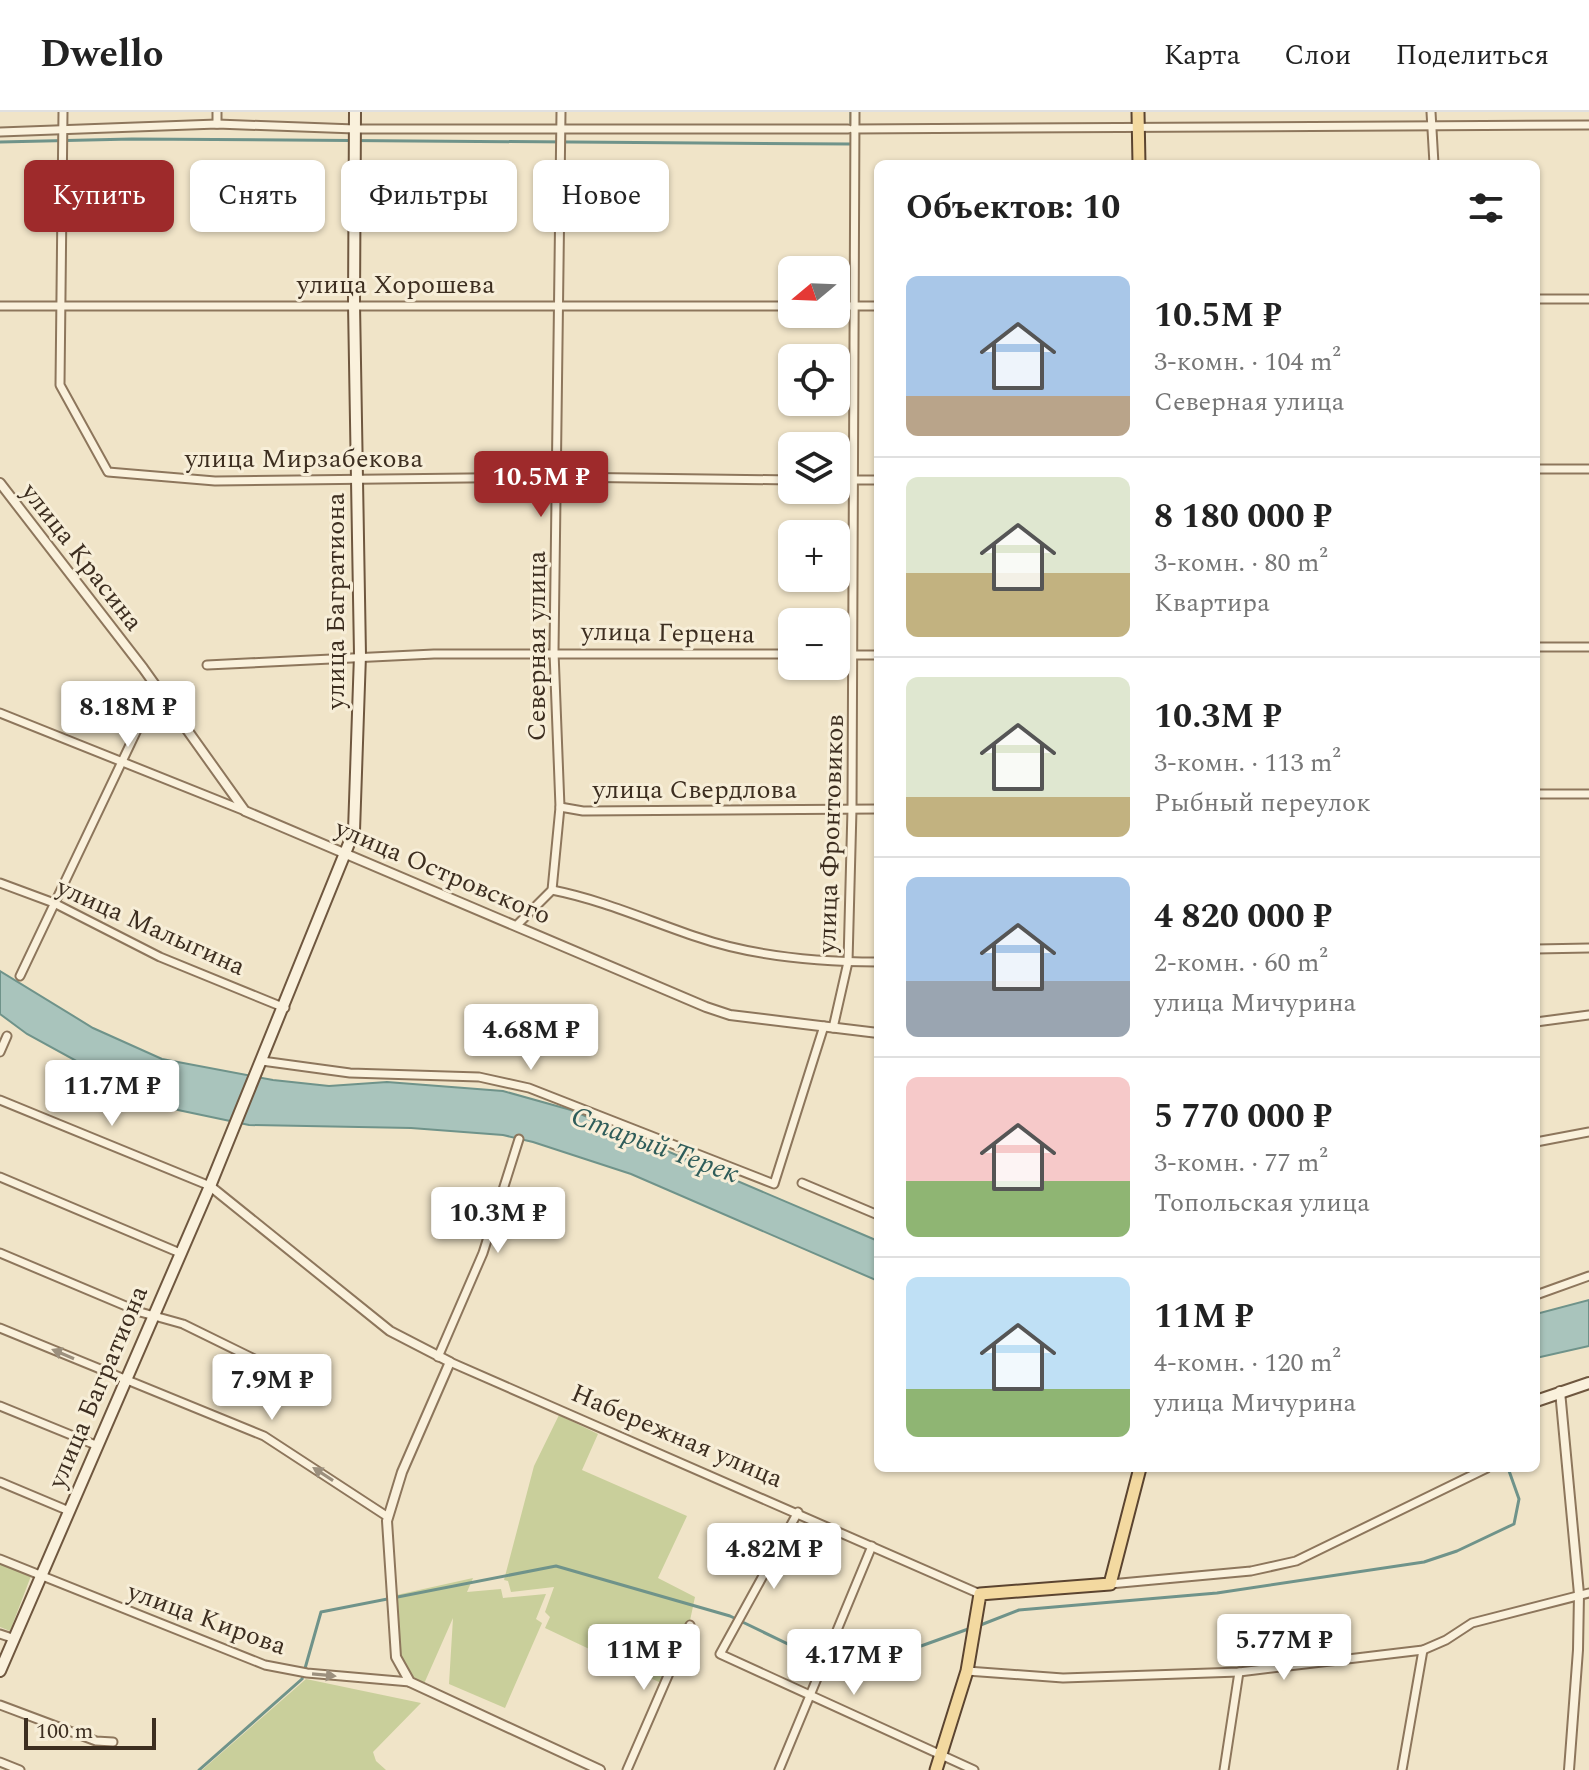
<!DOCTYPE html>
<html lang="ru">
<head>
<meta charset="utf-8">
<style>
	body { margin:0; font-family:Spectral,serif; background:#f6f6f6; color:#222; height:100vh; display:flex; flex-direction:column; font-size:30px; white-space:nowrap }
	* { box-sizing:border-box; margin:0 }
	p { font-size:26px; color:#767676 }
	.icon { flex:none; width:44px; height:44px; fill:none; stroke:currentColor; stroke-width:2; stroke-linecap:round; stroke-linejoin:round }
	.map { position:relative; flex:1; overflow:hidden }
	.details { position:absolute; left:874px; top:48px; width:666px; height:1312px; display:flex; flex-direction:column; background:#fff; border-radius:12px; box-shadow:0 2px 6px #0004 }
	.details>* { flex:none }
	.top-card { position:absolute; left:24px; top:48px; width:730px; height:72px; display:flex; gap:16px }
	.needle { width:52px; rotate:251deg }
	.buttons { position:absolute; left:778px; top:144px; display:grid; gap:16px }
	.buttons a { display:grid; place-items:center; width:72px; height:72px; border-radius:12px; background:#fff; box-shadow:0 2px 6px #0004; font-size:40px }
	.scale { position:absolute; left:24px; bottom:20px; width:132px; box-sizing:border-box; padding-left:8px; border:4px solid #3d2e20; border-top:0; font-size:22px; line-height:28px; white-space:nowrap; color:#3d2e20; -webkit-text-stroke:6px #f7eed8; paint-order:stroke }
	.price { position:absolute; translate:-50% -68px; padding:0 18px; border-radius:8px; background:#fff; color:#222; font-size:26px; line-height:52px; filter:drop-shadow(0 2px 4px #0008) }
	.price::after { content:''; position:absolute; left:50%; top:48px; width:24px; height:18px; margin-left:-12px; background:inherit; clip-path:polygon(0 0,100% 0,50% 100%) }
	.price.selected { background:#9e2a2b; color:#fff }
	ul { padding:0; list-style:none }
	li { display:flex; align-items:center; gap:24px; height:200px; padding:0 32px }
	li+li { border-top:2px solid #e0e0e0 }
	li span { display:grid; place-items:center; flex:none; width:224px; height:160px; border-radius:12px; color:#555 }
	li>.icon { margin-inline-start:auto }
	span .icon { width:96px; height:96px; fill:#fffc; stroke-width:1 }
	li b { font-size:34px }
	h2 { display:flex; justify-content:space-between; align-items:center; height:96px; padding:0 32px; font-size:34px }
	.chip { padding:0 28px; border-radius:12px; background:#fff; box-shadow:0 2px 6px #0004; font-size:28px; line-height:72px }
	.chip.selected { background:#9e2a2b; color:#fff }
	header { display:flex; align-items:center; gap:48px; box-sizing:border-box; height:112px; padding:0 40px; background:#fff; border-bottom:2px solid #e0e0e0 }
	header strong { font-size:38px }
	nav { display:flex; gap:44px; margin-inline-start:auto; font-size:28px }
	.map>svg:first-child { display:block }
	.green { fill:#c9cf9b }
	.water { fill:#a9c4bc; stroke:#6f938a; stroke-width:2 }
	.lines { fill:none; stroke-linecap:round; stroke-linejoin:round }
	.stream { stroke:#6f938a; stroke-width:3 }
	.minor-casing { stroke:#8d765c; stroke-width:11 }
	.tertiary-casing { stroke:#8d765c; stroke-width:12 }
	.secondary-casing { stroke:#6f573f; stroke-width:14 }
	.primary-casing { stroke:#5b4430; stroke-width:15 }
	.minor { stroke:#faf1dc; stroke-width:7 }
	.tertiary { stroke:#faf1dc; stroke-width:8 }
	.secondary { stroke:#faf1dc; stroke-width:10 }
	.primary { stroke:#f3d9a0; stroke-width:11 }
	.oneway { fill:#9c907e }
	.labels { text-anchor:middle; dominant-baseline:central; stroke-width:6; stroke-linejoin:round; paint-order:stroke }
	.street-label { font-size:26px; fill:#3d2e20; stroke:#f7eed8 }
	.water-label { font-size:28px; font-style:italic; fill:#2f5d5a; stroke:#f7eed8 }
</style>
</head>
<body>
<header>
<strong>Dwello</strong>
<nav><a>Карта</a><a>Слои</a><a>Поделиться</a></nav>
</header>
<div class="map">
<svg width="1589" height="1658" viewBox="0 0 1589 1658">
	<rect width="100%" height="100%" fill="#f0e4c8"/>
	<g class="green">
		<path d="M559 1303 598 1322 582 1358 687 1404 658 1466 695 1485 688 1518 661 1571 545 1516 550 1505 545 1500 554 1475 511 1480 508 1469 504 1468 534 1354Z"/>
		<path d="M0 1452 31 1464 10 1519 0 1515Z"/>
		<path d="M473 1466 467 1480 501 1477 503 1486 546 1482 536 1507 542 1511 505 1596 449 1572 453 1506 423 1574C390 1559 395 1516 392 1484Z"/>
		<path d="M306 1567 421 1591 373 1640 376 1649 386 1658H202Z"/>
	</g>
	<g class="water">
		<path d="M0 859 93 916 162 947 273 968 329 974 387 970 503 979 571 998 878 1129V1169L631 1062 533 1030 503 1023 411 1016 249 1013 178 998 122 974 27 922 0 902Z"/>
		<path d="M1589 1188V1234L1536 1246V1202Z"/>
	</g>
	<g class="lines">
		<g class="stream">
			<path d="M851 0V16"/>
			<path d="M0 30 132 27 851 32"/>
			<path d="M978 1514 1019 1498 1217 1481 1424 1450 1457 1439 1514 1412 1519 1387 1508 1356"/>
			<path d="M199 1658 302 1567 321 1500 556 1454 730 1504 819 1547 847 1549 921 1534 971 1516"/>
		</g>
		<g class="minor-casing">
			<g id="minor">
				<path d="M63 0 60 273 108 360 215 369 558 365 792 368"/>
				<path d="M217 0V12"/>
				<path d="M1431 0 1434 52"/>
				<path d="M853 17 1589 13"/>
				<path d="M0 20 217 12 355 17H848"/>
				<path d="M1536 187H1589"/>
				<path d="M0 194H792"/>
				<path d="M836 194H878"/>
				<path d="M1536 357H1589"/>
				<path d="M836 368H878"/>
				<path d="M1536 535H1589"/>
				<path d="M836 543H878"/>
				<path d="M207 553 434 542H792"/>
				<path d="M0 601 245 699"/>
				<path d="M1536 682H1589"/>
				<path d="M560 695 583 699 878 697"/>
				<path d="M0 771 54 791 160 845 285 896"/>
				<path d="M552 778C603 788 649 809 697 825 755 845 818 850 878 850"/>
				<path d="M518 812 552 778 560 695 554 540 561 0"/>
				<path d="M1536 837 1589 836"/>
				<path d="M20 864 157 576"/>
				<path d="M1536 910 1589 903"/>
				<path d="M833 916 848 850 852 697 855 0"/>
				<path d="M0 940 7 924"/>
				<path d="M262 949 350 961 479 965 529 976 774 1072 824 914"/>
				<path d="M0 988 210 1074"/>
				<path d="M1536 1030 1589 1020"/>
				<path d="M0 1065 180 1141"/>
				<path d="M802 1071 878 1103"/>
				<path d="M0 1141 140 1200 183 1212 281 1260"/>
				<path d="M1536 1183 1589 1164"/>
				<path d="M0 1216 264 1324 388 1405"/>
				<path d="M438 1245 483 1141 519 1027"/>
				<path d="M450 1250 980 1482"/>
				<path d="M0 1294 98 1334"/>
				<path d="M0 1370 69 1399"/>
				<path d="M798 1400 720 1542 974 1658"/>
				<path d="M0 1447 265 1553 307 1561 410 1570"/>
				<path d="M1110 1472 1251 1459 1296 1449 1487 1356"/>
				<path d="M0 1522 12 1526"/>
				<path d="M967 1559 1063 1566 1239 1560 1423 1538 1446 1528 1472 1511 1589 1481"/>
				<path d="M0 1593 96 1629 113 1630"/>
				<path d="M0 1650 20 1658"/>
				<path d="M627 1658 690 1513"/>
				<path d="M779 1658 872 1434"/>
				<path d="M1224 1658 1239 1560"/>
				<path d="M1402 1658 1423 1538"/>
			</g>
		</g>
		<g class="tertiary-casing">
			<g id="tertiary">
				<path d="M0 371 143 556 245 699 706 895 730 903 878 921"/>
				<path d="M210 1074 390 1219 450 1250 402 1360 387 1409 396 1545 410 1570 600 1658"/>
				<path d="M1560 1279 1579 1482 1578 1538 1569 1658"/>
			</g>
		</g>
		<g class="secondary-casing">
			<g id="secondary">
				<path d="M1536 1289 1589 1271"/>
				<path d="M0 1559 210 1074 354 719 360 543 354 192 355 0"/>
			</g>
		</g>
		<g class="primary-casing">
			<g id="primary">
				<path d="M1138 0 1139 52"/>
				<path d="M936 1658 967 1559 980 1482 1110 1472 1140 1356"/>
			</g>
		</g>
		<use href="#minor" class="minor"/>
		<use href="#tertiary" class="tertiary"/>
		<use href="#secondary" class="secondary"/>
		<use href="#primary" class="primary"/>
	</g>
	<defs><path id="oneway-solid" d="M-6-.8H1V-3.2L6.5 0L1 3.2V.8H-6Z" transform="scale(2)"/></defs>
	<g class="oneway">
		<use href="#oneway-solid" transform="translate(63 1242) rotate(-157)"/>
		<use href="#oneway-solid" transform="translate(323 1362) rotate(-147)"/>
		<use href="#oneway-solid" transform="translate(324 1563) rotate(5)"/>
	</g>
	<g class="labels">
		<g class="street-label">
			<text x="396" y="173">улица Хорошева</text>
			<text x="304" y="347">улица Мирзабекова</text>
			<text transform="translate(82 445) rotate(52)">улица Красина</text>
			<text transform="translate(336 489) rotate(-90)">улица Багратиона</text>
			<text transform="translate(668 521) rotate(1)">улица Герцена</text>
			<text transform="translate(537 534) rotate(-90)">Северная улица</text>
			<text x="695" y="678">улица Свердлова</text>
			<text transform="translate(831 722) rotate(-88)">улица Фронтовиков</text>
			<text transform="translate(443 760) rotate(23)">улица Островского</text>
			<text transform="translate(151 815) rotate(24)">улица Малыгина</text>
			<text transform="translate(98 1275) rotate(-67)">улица Багратиона</text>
			<text transform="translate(677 1324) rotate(23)">Набережная улица</text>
			<text transform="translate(207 1507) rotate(20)">улица Кирова</text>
		</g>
		<g class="water-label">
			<text transform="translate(655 1033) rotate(20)">Старый Терек</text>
		</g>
	</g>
</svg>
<div class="buttons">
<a><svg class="needle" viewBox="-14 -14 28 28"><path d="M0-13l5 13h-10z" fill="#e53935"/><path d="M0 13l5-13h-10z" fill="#767676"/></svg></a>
<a><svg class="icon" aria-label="locate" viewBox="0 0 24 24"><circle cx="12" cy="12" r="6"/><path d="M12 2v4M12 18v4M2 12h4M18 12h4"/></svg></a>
<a><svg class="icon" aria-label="layers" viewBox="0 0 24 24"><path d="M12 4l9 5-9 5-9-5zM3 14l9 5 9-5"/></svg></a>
<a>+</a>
<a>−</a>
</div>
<div class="scale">100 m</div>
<b class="price selected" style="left:541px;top:407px">10.5M ₽</b>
<b class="price" style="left:128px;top:637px">8.18M ₽</b>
<b class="price" style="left:531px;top:960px">4.68M ₽</b>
<b class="price" style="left:112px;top:1016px">11.7M ₽</b>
<b class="price" style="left:498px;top:1143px">10.3M ₽</b>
<b class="price" style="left:272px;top:1310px">7.9M ₽</b>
<b class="price" style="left:774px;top:1479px">4.82M ₽</b>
<b class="price" style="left:1284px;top:1570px">5.77M ₽</b>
<b class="price" style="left:644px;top:1580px">11M ₽</b>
<b class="price" style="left:854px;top:1585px">4.17M ₽</b>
<div class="top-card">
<a class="chip selected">Купить</a>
<a class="chip">Снять</a>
<a class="chip">Фильтры</a>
<a class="chip">Новое</a>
</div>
<section class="details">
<h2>Объектов: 10<svg class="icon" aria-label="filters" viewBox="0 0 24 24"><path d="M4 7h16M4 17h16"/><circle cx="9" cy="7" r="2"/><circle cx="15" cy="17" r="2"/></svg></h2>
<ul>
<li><span style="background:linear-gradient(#a9c7e8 75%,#b9a48a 0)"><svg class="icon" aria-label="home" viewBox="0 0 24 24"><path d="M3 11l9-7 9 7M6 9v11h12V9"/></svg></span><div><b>10.5M ₽</b><p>3-комн. · 104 m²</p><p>Северная улица</p></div></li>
<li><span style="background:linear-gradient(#dfe7d0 60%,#c2b280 0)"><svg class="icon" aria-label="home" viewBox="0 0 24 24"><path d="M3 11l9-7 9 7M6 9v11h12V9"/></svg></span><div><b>8 180 000 ₽</b><p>3-комн. · 80 m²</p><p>Квартира</p></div></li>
<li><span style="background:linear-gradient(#dfe7d0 75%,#c2b280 0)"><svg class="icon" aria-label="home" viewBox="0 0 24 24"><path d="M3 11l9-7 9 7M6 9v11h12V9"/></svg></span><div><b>10.3M ₽</b><p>3-комн. · 113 m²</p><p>Рыбный переулок</p></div></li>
<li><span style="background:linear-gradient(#a9c7e8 65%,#9aa5b1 0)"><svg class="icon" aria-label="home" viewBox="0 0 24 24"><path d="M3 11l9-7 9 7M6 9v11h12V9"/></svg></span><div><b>4 820 000 ₽</b><p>2-комн. · 60 m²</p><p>улица Мичурина</p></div></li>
<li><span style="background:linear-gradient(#f6c9c9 65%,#8fb573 0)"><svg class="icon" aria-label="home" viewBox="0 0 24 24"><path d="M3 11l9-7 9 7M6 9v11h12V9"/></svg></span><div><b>5 770 000 ₽</b><p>3-комн. · 77 m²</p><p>Топольская улица</p></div></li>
<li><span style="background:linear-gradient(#bfe0f5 70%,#8fb573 0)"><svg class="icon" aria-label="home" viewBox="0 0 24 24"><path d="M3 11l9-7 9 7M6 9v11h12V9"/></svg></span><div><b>11M ₽</b><p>4-комн. · 120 m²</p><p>улица Мичурина</p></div></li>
</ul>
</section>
</div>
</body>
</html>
